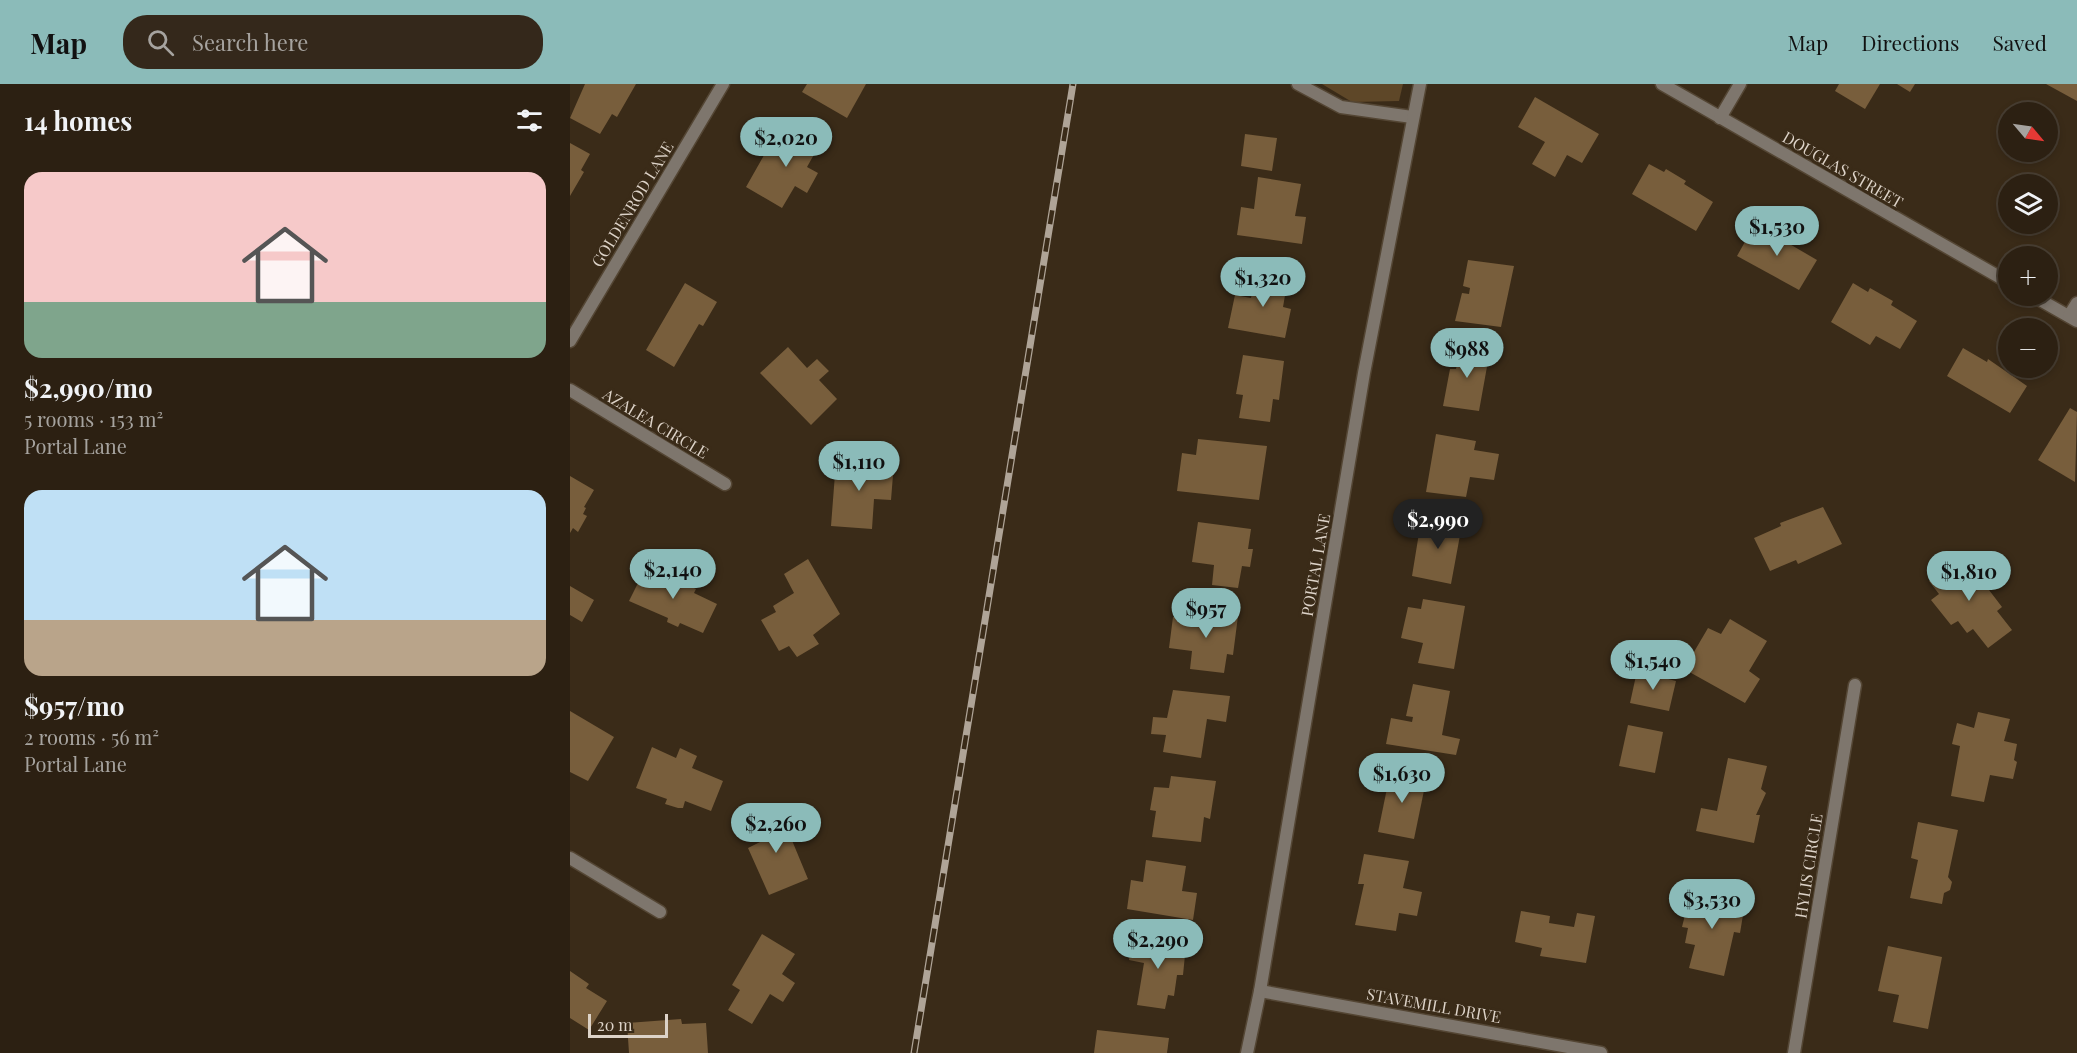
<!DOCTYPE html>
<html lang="en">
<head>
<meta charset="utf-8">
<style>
	body { margin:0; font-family:"Playfair Display",serif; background:#34281b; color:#f1f3f6; height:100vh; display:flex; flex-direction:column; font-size:22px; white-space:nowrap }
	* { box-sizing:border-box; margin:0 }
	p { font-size:20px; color:#a6a39f }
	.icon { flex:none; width:33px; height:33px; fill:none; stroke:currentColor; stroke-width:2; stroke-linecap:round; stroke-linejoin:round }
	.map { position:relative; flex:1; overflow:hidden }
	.side { display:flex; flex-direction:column; background:#2c2012; width:570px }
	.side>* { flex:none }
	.needle { width:39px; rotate:119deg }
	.fabs { position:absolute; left:1428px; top:18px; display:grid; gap:12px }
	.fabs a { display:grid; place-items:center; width:60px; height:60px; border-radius:50%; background:#2c2012; box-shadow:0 3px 9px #0003,0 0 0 2px #483e32; font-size:30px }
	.scale { position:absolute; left:18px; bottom:15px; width:80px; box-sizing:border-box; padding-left:6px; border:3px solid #ddd3c8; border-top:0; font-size:16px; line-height:21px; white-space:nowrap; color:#ddd3c8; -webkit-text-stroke:4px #3a2b18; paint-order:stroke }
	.price { position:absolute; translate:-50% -51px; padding:0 14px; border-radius:21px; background:#8bbbb9; color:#111; font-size:20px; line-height:39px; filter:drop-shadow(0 2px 3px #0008) }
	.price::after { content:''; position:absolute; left:50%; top:36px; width:18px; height:14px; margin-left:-9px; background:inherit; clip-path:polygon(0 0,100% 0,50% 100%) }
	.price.on { background:#222; color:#fff }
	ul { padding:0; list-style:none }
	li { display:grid; align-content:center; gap:12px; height:318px; padding:0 24px }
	li span { display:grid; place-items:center; height:186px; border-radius:18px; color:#555 }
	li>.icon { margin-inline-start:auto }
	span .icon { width:108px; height:108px; fill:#fffc; stroke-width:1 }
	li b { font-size:26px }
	h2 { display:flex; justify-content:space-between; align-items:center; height:72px; padding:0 24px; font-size:26px }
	header { display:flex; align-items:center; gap:36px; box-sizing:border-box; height:84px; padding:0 30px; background:#8bbbb9; color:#111 }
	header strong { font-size:28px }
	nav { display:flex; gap:33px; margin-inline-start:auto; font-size:21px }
	.search { width:420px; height:54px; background:#34281b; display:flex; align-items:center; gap:15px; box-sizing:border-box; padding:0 21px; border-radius:24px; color:#a6a39f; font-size:22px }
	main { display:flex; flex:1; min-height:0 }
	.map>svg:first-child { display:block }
	.green { fill:#5e4728 }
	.building { fill:#785e3c }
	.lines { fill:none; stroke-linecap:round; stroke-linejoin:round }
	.service-casing { stroke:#544634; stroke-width:15 }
	.minor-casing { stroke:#544634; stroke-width:15 }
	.tertiary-casing { stroke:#544634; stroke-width:15 }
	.service { stroke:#7e766d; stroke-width:12 }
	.minor { stroke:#7e766d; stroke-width:12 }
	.tertiary { stroke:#7e766d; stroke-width:12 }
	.rail-casing { stroke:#afa497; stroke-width:7 }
	.rail { stroke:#3a2b18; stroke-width:4.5; stroke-dasharray:14; stroke-linecap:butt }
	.labels { text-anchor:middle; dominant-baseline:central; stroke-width:6; stroke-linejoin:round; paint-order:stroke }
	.street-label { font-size:16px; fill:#ddd3c8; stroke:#3a2b18 }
</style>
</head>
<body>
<header>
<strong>Map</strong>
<div class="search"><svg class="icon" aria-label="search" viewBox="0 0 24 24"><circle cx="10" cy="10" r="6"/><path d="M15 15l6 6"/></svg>Search here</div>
<nav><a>Map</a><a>Directions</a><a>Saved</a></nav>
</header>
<main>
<section class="side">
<h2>14 homes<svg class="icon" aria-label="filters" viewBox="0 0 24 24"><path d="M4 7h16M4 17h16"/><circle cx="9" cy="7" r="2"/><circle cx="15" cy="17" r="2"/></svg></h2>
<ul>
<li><span style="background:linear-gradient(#f6c9c9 70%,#7fa58c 0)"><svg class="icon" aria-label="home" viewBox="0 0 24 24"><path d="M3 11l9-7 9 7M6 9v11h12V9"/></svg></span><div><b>$2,990/mo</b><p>5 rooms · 153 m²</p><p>Portal Lane</p></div></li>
<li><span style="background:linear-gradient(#bfe0f5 70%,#b9a48a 0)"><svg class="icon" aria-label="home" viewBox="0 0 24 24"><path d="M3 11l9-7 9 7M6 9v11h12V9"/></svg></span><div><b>$957/mo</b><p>2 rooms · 56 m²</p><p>Portal Lane</p></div></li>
</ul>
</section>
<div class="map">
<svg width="1507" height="969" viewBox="0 0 1507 969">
	<rect width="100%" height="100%" fill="#3a2b18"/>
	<path class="green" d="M752 0H833L829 17 782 18Z"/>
	<g class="building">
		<path d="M15 0H66L47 33 42 30 30 50 0 34Z"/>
		<path d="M237 0H296L277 34 232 8Z"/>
		<path d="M1269 0H1310L1295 25 1265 7Z"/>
		<path d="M1327 0H1345L1340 8Z"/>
		<path d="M1476 0H1507V17Z"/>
		<path d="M965 13 1029 50 1012 79 997 71 985 93 962 80 975 58 948 43Z"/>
		<path d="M225 43 251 58 237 83 248 89 237 109 225 102 212 124 176 103 202 57 213 63Z"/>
		<path d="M675 50 707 54 702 87 671 82Z"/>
		<path d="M0 59 20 70 11 86 14 88 0 112Z"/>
		<path d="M1079 80 1094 88 1096 85 1116 97 1114 100 1143 118 1126 147 1062 110Z"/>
		<path d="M688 93 731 100 725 132 736 133 732 160 667 151 671 123 684 125Z"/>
		<path d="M1185 140 1247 176 1229 206 1167 172Z"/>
		<path d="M898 176 944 182 931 243 885 237 892 209 899 210 900 204 893 202Z"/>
		<path d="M686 189 718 194 713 223 721 225 715 254 658 244 665 211 681 214Z"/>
		<path d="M115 199 147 218 133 242 129 240 104 283 76 266Z"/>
		<path d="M1283 199 1298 208 1300 204 1323 217 1321 221 1347 237 1330 265 1306 252 1300 261 1261 238Z"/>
		<path d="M891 261 920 266 909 327 873 322 880 285H886Z"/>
		<path d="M218 263 237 284 247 275 259 287 249 296 267 315 241 341 190 289Z"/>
		<path d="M1393 264 1417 278 1418 275 1457 302 1440 329 1377 292Z"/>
		<path d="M673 271 714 277 709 316 703 315 700 338 669 334 673 311 666 310Z"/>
		<path d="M1500 324 1507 328 1505 398 1468 376Z"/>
		<path d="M866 350 906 357 904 366 929 370 924 396 900 393 896 413 856 408Z"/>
		<path d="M628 355 697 362 689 416 607 407 612 369 626 371Z"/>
		<path d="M279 368 308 369 306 390 323 391 321 416 304 415 302 445 261 442 265 390 276 391Z"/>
		<path d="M0 392 24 406 14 423 16 424 13 430 17 432 8 448 3 444 0 449Z"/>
		<path d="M1253 423 1272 460 1228 480 1226 476 1200 487 1184 454 1211 442 1210 439Z"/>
		<path d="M864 431 893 435 881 500 842 492 849 449 860 450Z"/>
		<path d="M628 438 681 445 678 465H683L680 483 672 482 668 504 642 501 644 481 622 478Z"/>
		<path d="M1393 472 1432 523 1427 527 1442 546 1418 564 1403 545 1397 549 1388 537 1381 541 1361 516 1369 510 1359 497Z"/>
		<path d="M238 475 270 530 243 551 249 560 227 573 219 562 209 567 191 536 206 528 203 522 224 509 214 490Z"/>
		<path d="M77 481 126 505 124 509 147 520 133 549 110 539 108 543 97 538 98 534 59 517Z"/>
		<path d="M0 502 24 516 12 538 0 531Z"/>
		<path d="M853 515 895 522 884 585 848 579 853 559 831 554 838 523 851 525Z"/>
		<path d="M628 527 668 532 663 571 657 570 654 589 620 585 622 567 599 564 603 533 626 535Z"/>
		<path d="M1160 535 1197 557 1179 587 1190 595 1175 619 1114 585 1138 544 1151 550Z"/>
		<path d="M1067 587 1106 597 1099 627 1060 619Z"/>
		<path d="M843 600 880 607 872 651 890 655 886 671 816 660 821 634 842 638 843 633 836 632Z"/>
		<path d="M603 606 660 612 656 638 637 635 631 674 593 668 596 651 581 650 583 633 597 634Z"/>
		<path d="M0 627 44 653 18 697 0 688Z"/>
		<path d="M1408 628 1440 635 1434 657 1447 660 1444 676 1447 678 1443 695 1420 691 1414 718 1381 712 1390 662 1382 660 1387 639 1404 644Z"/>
		<path d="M1058 641 1093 648 1085 689 1049 682Z"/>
		<path d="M82 663 106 674 110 664 127 672 122 684 153 697 141 727 115 717 113 724H108L95 720 97 715 66 704Z"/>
		<path d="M1158 674 1197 682 1191 705 1196 709 1186 731H1190L1184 759 1126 747 1131 724 1147 727Z"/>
		<path d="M821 685 857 692 844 755 808 748Z"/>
		<path d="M601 692 646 697 640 735 634 733 631 758 582 753 586 727 580 726 584 703 599 704Z"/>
		<path d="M209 725 238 795 199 811 178 764 190 758 181 736Z"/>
		<path d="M1348 738 1388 746 1378 793 1382 798 1380 806 1374 809 1372 820 1340 814 1348 776 1341 774Z"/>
		<path d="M794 770 839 777 833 804 852 808 847 832 829 829 826 847 785 841 794 800H788Z"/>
		<path d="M576 776 616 782 612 807 627 809 623 836 557 825 561 796 573 798Z"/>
		<path d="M1128 803 1165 810 1162 823 1174 825 1170 849 1164 848 1154 892 1119 884 1125 861 1115 859 1118 844 1112 843 1117 823 1123 824Z"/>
		<path d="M951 827 980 832 979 839 1004 843 1007 829 1025 832 1016 879 970 872 972 864 945 858Z"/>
		<path d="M192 850 225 870 212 890 225 899 213 918 200 910 182 940 158 926 170 906 162 901Z"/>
		<path d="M562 855 616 861 613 891H607L604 912 598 911 595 925 567 921 574 879 559 876Z"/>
		<path d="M1318 862 1372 873 1358 945 1323 938 1329 911 1308 907Z"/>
		<path d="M0 887 19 900 16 904 37 917 19 946 0 934Z"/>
		<path d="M111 935 112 940 136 939 138 969H59L57 939Z"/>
		<path d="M527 946 599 954 597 969H524Z"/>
	</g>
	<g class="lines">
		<g class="service-casing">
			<path id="service" d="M728 0 771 23 842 33"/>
		</g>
		<g class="minor-casing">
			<g id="minor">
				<path d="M1092 0 1438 198"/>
				<path d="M1150 34 1170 0"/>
				<path d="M1463 212 1507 237"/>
				<path d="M1499 232 1507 219"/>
				<path d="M0 257 153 0"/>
				<path d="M0 306 155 400"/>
				<path d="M0 774 90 828"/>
				<path d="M690 907 1031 969"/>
				<path d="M1224 969 1285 601"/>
			</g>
		</g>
		<g class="tertiary-casing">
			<path id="tertiary" d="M677 969 690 907 794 289 850 0"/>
		</g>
		<use href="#service" class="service"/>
		<use href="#minor" class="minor"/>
		<use href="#tertiary" class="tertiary"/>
		<g class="rail-casing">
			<path id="rail" d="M344 969 503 0"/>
		</g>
		<use href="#rail" class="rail"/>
	</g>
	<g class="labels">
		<g class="street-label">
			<text transform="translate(1273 85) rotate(30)">DOUGLAS STREET</text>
			<text transform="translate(62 120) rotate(-59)">GOLDENROD LANE</text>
			<text transform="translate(86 339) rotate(31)">AZALEA CIRCLE</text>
			<text transform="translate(745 481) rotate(-80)">PORTAL LANE</text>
			<text transform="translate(1238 782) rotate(-81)">HYLIS CIRCLE</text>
			<text transform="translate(864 921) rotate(10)">STAVEMILL DRIVE</text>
		</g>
	</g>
</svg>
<div class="fabs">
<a><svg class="needle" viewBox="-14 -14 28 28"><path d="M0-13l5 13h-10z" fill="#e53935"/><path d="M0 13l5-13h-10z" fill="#a6a39f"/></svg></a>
<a><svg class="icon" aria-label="layers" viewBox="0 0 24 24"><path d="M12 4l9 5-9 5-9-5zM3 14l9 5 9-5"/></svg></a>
<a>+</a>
<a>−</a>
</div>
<div class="scale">20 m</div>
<b class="price" style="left:216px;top:84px">$2,020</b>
<b class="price" style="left:1207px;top:173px">$1,530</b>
<b class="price" style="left:693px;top:224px">$1,320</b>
<b class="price" style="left:897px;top:295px">$988</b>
<b class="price" style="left:289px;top:408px">$1,110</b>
<b class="price on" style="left:868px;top:466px">$2,990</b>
<b class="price" style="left:103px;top:516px">$2,140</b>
<b class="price" style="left:1399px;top:518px">$1,810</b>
<b class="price" style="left:636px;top:555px">$957</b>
<b class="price" style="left:1083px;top:607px">$1,540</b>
<b class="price" style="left:832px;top:720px">$1,630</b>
<b class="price" style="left:206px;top:770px">$2,260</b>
<b class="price" style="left:1142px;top:846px">$3,530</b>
<b class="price" style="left:588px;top:886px">$2,290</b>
</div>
</main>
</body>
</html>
